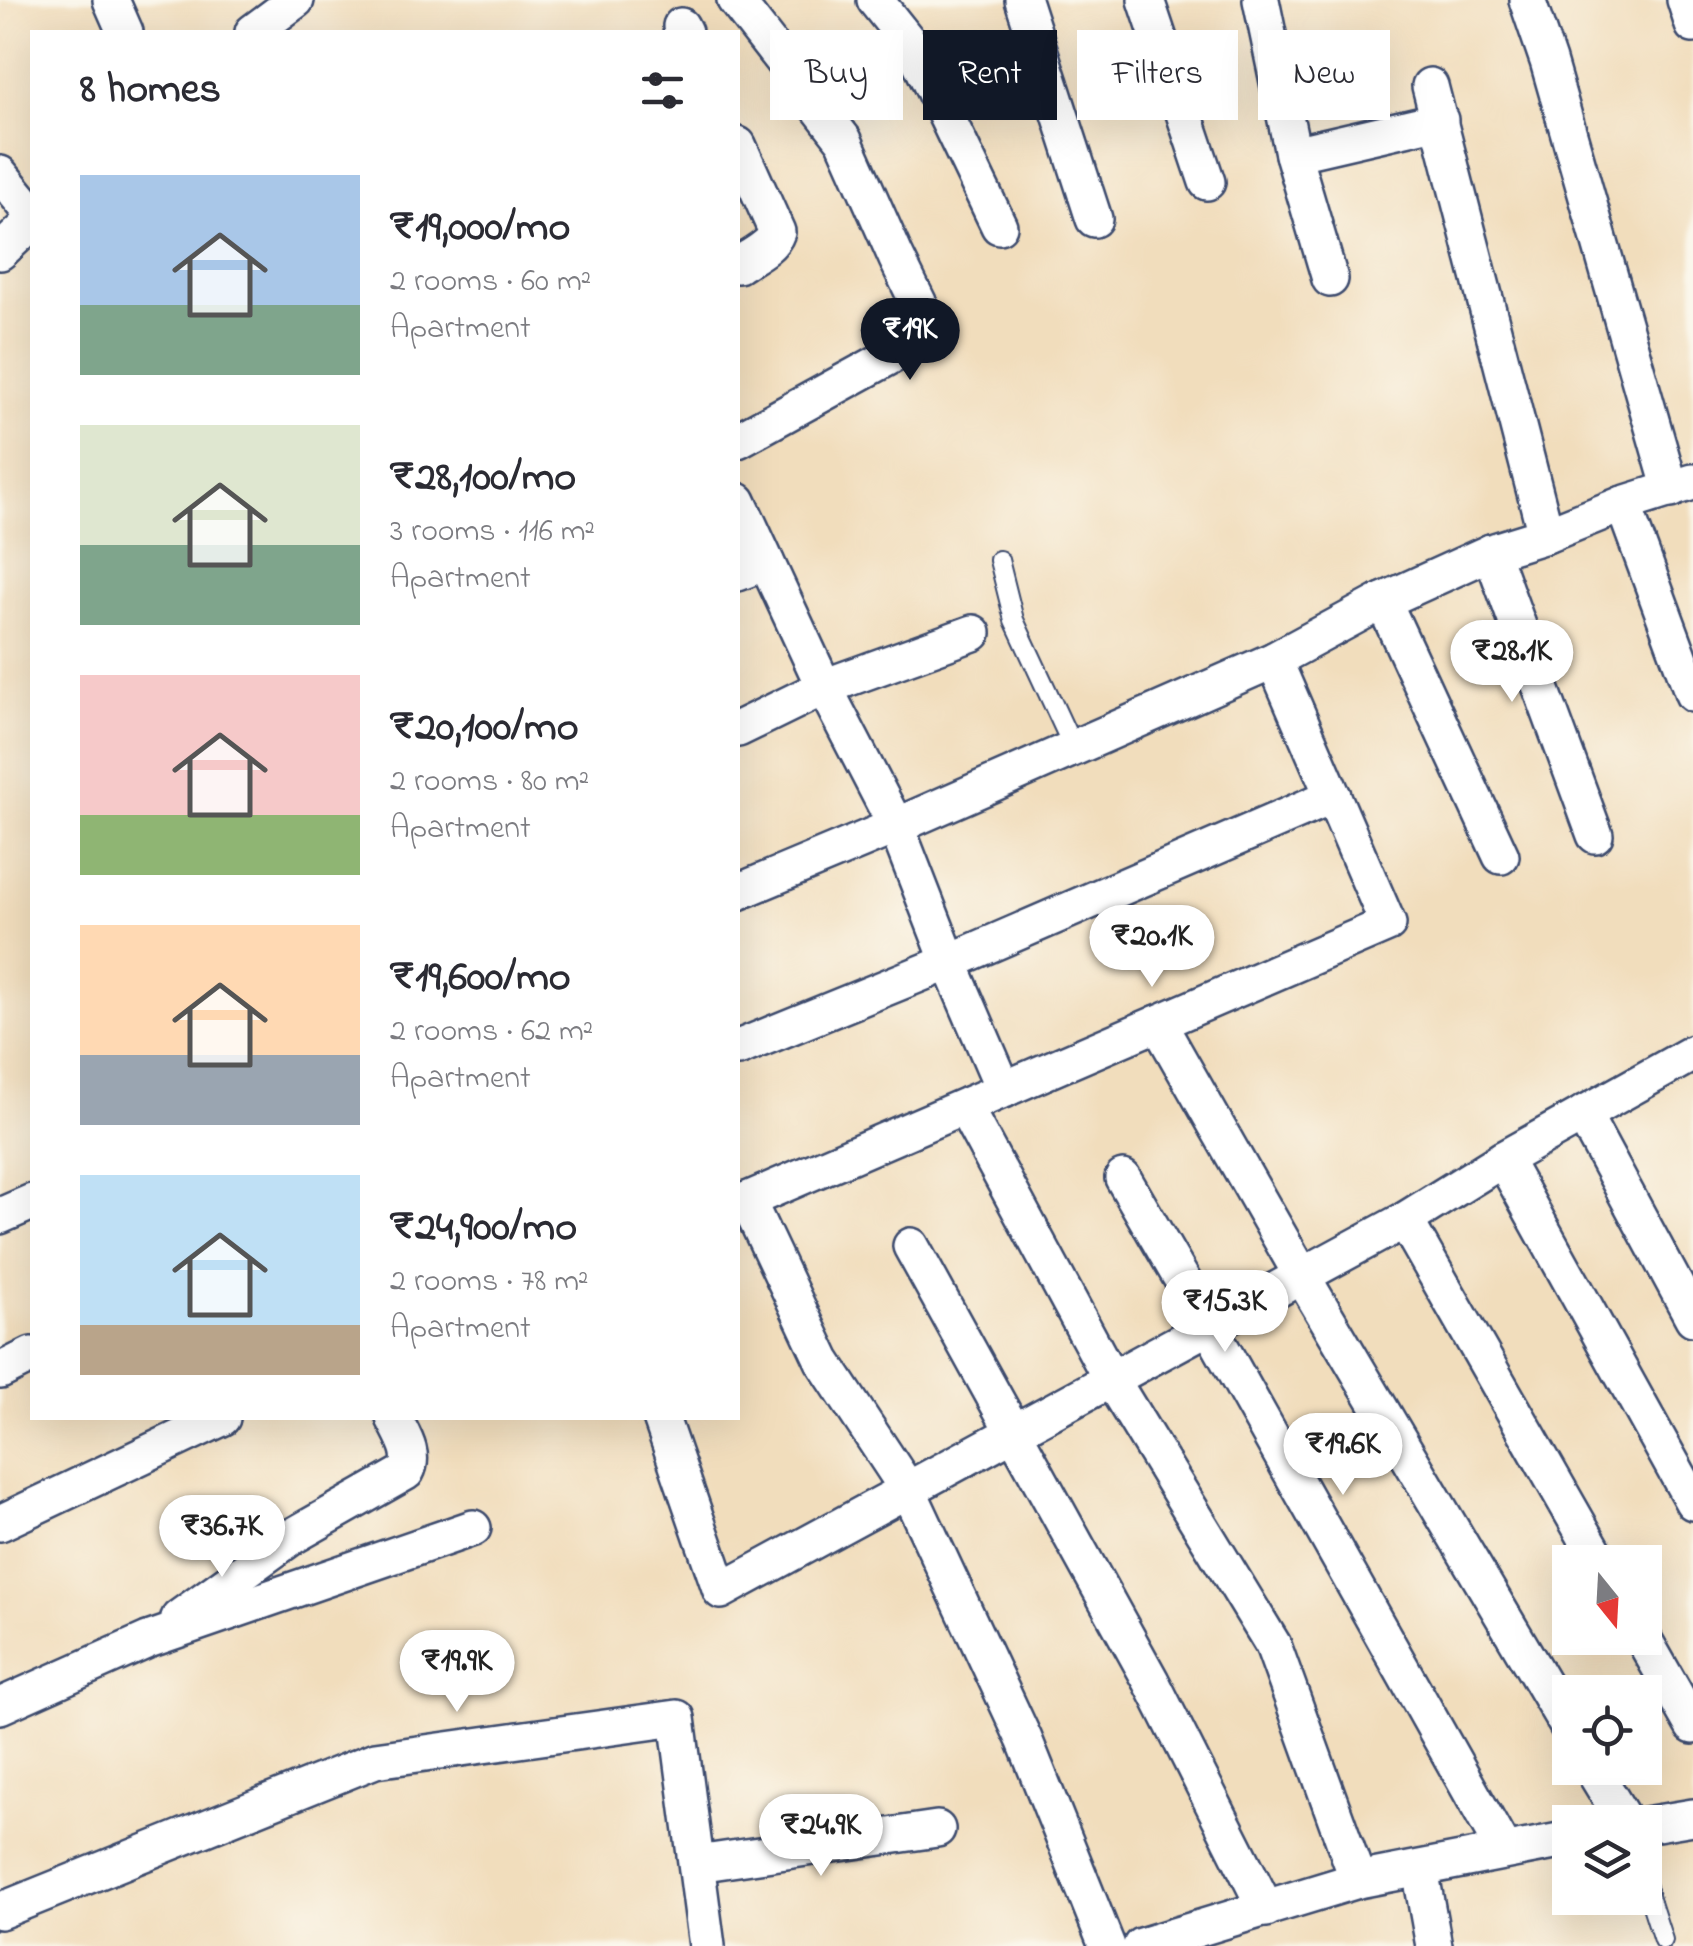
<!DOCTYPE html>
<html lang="en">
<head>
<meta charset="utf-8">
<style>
	body { margin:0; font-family:"Indie Flower",sans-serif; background:#f2f2f3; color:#2b2b33; height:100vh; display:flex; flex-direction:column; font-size:38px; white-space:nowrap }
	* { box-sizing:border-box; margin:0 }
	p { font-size:32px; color:#7c7c81 }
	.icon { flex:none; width:55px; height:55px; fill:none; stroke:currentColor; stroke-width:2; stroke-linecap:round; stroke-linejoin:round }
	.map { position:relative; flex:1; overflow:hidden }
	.drawer { position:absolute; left:30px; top:30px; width:710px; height:1390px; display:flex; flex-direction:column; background:#fff; border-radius:0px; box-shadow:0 10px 40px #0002 }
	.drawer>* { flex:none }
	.top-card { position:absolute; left:770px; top:30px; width:772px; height:90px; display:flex; gap:20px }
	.needle { width:65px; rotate:162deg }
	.buttons { position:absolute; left:1552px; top:1545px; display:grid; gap:20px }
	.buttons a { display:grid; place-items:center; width:110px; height:110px; border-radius:0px; background:#fff; box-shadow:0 10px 40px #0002; font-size:50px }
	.price { position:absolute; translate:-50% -85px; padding:0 22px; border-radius:35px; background:#fff; color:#222; font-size:32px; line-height:65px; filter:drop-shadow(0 2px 5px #0008) }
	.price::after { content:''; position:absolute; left:50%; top:60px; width:30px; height:22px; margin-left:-15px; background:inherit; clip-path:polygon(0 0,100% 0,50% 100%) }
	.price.current { background:#111827; color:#fff }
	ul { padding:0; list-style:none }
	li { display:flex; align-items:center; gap:30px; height:250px; padding:0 50px }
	li span { display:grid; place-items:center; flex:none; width:280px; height:200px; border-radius:0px; color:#555 }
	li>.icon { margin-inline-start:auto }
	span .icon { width:120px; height:120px; fill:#fffc; stroke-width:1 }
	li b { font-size:42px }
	h2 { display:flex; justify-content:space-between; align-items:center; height:120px; padding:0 50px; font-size:42px }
	.chip { padding:0 35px; border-radius:0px; background:#fff; box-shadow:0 10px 40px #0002; font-size:35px; line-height:90px }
	.chip.current { background:#111827; color:#fff }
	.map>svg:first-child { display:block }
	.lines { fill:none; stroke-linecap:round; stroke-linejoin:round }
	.lane-casing { stroke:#3b496c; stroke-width:22 }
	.street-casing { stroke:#3b496c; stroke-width:40 }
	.lane { stroke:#fff; stroke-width:18 }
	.street { stroke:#fff; stroke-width:35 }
</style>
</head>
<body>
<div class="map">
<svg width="1693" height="1946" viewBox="0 0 1693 1946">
	<rect width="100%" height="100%" fill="#fbf7ec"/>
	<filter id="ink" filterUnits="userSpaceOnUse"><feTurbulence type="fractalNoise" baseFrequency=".01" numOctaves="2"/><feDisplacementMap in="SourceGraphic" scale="20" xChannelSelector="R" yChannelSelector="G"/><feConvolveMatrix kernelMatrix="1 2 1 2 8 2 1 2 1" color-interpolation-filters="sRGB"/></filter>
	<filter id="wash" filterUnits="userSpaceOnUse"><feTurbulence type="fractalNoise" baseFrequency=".0048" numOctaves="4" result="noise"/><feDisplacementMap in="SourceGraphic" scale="40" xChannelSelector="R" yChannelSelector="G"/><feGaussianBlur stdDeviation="2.25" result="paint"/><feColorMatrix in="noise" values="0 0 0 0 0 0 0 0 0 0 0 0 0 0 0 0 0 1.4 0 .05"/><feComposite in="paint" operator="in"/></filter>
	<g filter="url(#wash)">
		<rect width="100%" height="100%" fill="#f1ddbc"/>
	</g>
	<g filter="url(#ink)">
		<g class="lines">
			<g class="lane-casing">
				<g id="lane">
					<path d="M999 560 1014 620 1073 747"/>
					<path d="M1645 1884 1663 1940"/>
				</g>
			</g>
			<g class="street-casing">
				<g id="street">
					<path d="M111 0 125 32"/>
					<path d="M735 0 844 140 896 257 933 333 738 440"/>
					<path d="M875 0 914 49 999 226"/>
					<path d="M1023 0 1094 219"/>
					<path d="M1146 0 1207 182"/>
					<path d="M1261 0 1293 154 1330 279"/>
					<path d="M1527 0 1548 61 1671 490"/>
					<path d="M1685 0 1693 25"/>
					<path d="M681 26 684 32"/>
					<path d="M253 32 296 0"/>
					<path d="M1430 86 1546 535"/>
					<path d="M738 145 777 232C772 247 751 256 738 265"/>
					<path d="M1293 154 1440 120"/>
					<path d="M0 174 32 213"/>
					<path d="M0 252 32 222"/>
					<path d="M738 501 824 687 896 826 949 962 1004 1090"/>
					<path d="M1623 504 1693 694"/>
					<path d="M1491 552 1595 835"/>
					<path d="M738 573 766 562"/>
					<path d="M1383 601 1501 856"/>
					<path d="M738 729 824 687 973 633"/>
					<path d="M738 892 896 826 1274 660 1383 601 1491 552 1546 535 1623 504 1693 482"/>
					<path d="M1158 1023 1302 1276 1570 1730"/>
					<path d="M738 1048 949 962 1333 796"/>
					<path d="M968 1105 972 1121 1111 1379 1273 1645 1358 1880"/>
					<path d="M1583 1114 1693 1318"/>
					<path d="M1503 1159 1693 1502"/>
					<path d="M1123 1178 1209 1326 1504 1851"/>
					<path d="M747 1200 823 1361 908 1490 1024 1739 1107 1946"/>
					<path d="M738 1204 1388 924 1274 660"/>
					<path d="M0 1216 32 1202"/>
					<path d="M1405 1220 1600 1562"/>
					<path d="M911 1246 1151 1681 1266 1909"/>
					<path d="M0 1371 32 1355"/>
					<path d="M661 1418 721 1591 1405 1220 1503 1159 1693 1053"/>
					<path d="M0 1523 222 1418"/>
					<path d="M179 1618 293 1536 406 1472C416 1454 402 1435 394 1418"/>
					<path d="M1643 1638 1693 1726"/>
					<path d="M0 1706 148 1640 473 1528"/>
					<path d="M1592 1768 1625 1822"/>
					<path d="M1645 1825 1693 1817"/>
					<path d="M697 1864 937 1829"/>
					<path d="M1420 1869 1434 1946"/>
					<path d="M0 1911 375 1760 677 1718 707 1946"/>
					<path d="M1141 1946 1358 1880 1570 1839"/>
				</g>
			</g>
			<use href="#lane" class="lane"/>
			<use href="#street" class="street"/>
		</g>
	</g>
</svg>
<div class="buttons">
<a><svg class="needle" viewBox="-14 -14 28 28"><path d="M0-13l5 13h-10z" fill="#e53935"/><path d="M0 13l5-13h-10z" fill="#7c7c81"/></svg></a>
<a><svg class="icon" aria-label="locate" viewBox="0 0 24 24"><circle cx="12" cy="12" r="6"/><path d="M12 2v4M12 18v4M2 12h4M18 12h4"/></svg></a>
<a><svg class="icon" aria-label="layers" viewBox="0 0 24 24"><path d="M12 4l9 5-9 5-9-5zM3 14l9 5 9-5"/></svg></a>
</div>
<b class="price current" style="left:910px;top:383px">₹19K</b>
<b class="price" style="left:1512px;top:705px">₹28.1K</b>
<b class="price" style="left:1152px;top:990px">₹20.1K</b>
<b class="price" style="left:1225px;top:1355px">₹15.3K</b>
<b class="price" style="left:1343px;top:1498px">₹19.6K</b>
<b class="price" style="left:222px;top:1580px">₹36.7K</b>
<b class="price" style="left:457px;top:1715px">₹19.9K</b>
<b class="price" style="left:821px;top:1879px">₹24.9K</b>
<div class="top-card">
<a class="chip">Buy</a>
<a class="chip current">Rent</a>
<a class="chip">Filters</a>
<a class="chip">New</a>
</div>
<section class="drawer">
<h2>8 homes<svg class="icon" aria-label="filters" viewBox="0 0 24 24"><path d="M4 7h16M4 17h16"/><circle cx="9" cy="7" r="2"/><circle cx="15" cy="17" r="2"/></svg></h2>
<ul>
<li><span style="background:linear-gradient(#a9c7e8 65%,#7fa58c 0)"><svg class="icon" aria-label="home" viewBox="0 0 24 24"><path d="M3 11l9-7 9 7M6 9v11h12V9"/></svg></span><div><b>₹19,000/mo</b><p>2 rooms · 60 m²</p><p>Apartment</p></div></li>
<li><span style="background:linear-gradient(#dfe7d0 60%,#7fa58c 0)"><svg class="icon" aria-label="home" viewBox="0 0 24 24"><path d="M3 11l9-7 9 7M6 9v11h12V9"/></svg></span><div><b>₹28,100/mo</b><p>3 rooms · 116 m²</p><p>Apartment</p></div></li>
<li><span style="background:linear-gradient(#f6c9c9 70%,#8fb573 0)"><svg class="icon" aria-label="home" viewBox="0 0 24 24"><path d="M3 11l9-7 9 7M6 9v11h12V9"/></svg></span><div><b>₹20,100/mo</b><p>2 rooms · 80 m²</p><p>Apartment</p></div></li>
<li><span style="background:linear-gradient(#ffd9b3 65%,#9aa5b1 0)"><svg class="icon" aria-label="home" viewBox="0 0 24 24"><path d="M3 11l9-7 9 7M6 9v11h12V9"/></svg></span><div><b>₹19,600/mo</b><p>2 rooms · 62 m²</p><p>Apartment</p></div></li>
<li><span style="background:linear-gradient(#bfe0f5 75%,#b9a48a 0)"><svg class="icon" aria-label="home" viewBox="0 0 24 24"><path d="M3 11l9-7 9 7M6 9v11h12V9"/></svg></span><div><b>₹24,900/mo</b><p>2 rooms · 78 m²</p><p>Apartment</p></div></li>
</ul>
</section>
</div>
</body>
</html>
